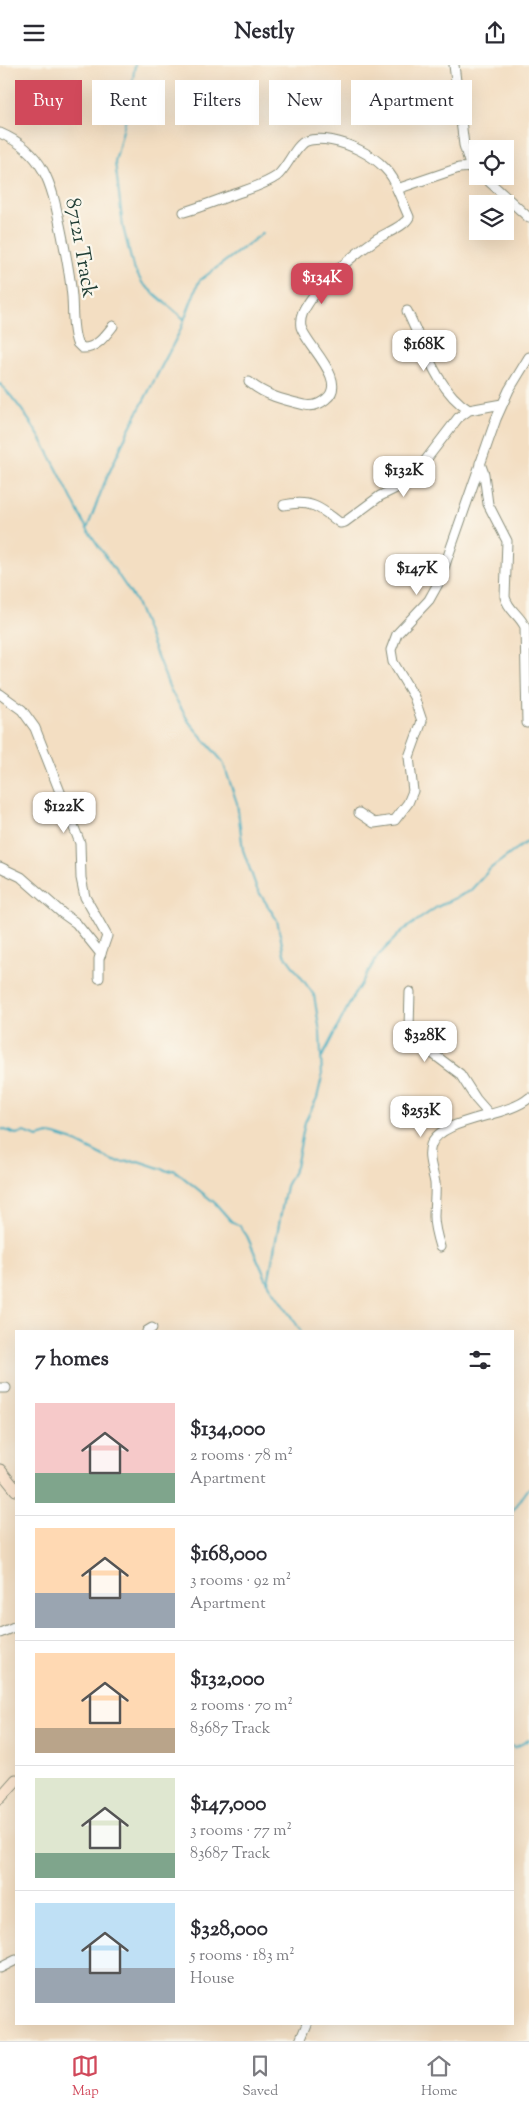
<!DOCTYPE html>
<html lang="en">
<head>
<meta charset="utf-8">
<style>
	body { margin:0; font-family:"Sorts Mill Goudy",serif; background:#f7f7f7; color:#2b2b33; height:100vh; display:flex; flex-direction:column; font-size:19px; white-space:nowrap }
	* { box-sizing:border-box; margin:0 }
	p { font-size:16px; color:#7c7c81 }
	.icon { flex:none; width:28px; height:28px; fill:none; stroke:currentColor; stroke-width:2; stroke-linecap:round; stroke-linejoin:round }
	.map { position:relative; flex:1; overflow:hidden }
	.details { position:absolute; left:15px; top:1265px; width:499px; height:695px; display:flex; flex-direction:column; background:#fff; border-radius:0px; box-shadow:0 5px 20px #0002 }
	.details>* { flex:none }
	.top-card { position:absolute; left:15px; top:15px; width:500px; height:45px; display:flex; gap:10px }
	.controls { position:absolute; left:469px; top:75px; display:grid; gap:10px }
	.controls a { display:grid; place-items:center; width:45px; height:45px; border-radius:0px; background:#fff; box-shadow:0 5px 20px #0002; font-size:25px }
	.price { position:absolute; translate:-50% -42px; padding:0 11px; border-radius:10px; background:#fff; color:#222; font-size:16px; line-height:32px; filter:drop-shadow(0 1px 2px #0008) }
	.price::after { content:''; position:absolute; left:50%; top:30px; width:15px; height:11px; margin-left:-8px; background:inherit; clip-path:polygon(0 0,100% 0,50% 100%) }
	.price.active { background:#d1495b; color:#fff }
	ul { padding:0; list-style:none }
	li { display:flex; align-items:center; gap:15px; height:125px; padding:0 20px }
	li+li { border-top:1px solid #e1e1e2 }
	li span { display:grid; place-items:center; flex:none; width:140px; height:100px; border-radius:0px; color:#555 }
	li>.icon { margin-inline-start:auto }
	span .icon { width:60px; height:60px; fill:#fffc; stroke-width:1 }
	li b { font-size:21px }
	h2 { display:flex; justify-content:space-between; align-items:center; height:60px; padding:0 20px; font-size:21px }
	.pill { padding:0 18px; border-radius:0px; background:#fff; box-shadow:0 5px 20px #0002; font-size:18px; line-height:45px }
	.pill.active { background:#d1495b; color:#fff }
	header { display:flex; justify-content:space-between; align-items:center; height:65px; padding:0 20px; background:#fff; font-size:22px; font-weight:700 }
	.tab-bar { display:flex; justify-content:space-around; align-items:center; height:70px; border-top:1px solid #e1e1e2; background:#fff; font-size:14px; color:#7c7c81 }
	.tab-bar a { display:grid; justify-items:center; gap:2px }
	.tab-bar .active { color:#d1495b }
	.map>svg:first-child { display:block }
	.lines { fill:none; stroke-linecap:round; stroke-linejoin:round }
	.stream { stroke:#41acc0; stroke-width:2 }
	.street-casing { stroke:#898e7b; stroke-width:11 }
	.secondary-casing { stroke:#898e7b; stroke-width:13 }
	.street { stroke:#fff; stroke-width:9 }
	.secondary { stroke:#fbe5cf; stroke-width:11 }
	.labels { text-anchor:middle; dominant-baseline:central; stroke-width:4.5; stroke-linejoin:round; paint-order:stroke }
	.street-label { font-size:21px; fill:#1f3d34; stroke:#fbf7ec }
</style>
</head>
<body>
<header><svg class="icon" aria-label="menu" viewBox="0 0 24 24"><path d="M4 6h16M4 12h16M4 18h16"/></svg>Nestly<svg class="icon" aria-label="share" viewBox="0 0 24 24"><path d="M12 15V3M7 8l5-5 5 5M5 13v7h14v-7"/></svg></header>
<div class="map">
<svg width="529" height="1976" viewBox="0 0 529 1976">
	<rect width="100%" height="100%" fill="#fbf7ec"/>
	<filter id="ink" filterUnits="userSpaceOnUse"><feTurbulence type="fractalNoise" baseFrequency=".02" numOctaves="2"/><feDisplacementMap in="SourceGraphic" scale="10" xChannelSelector="R" yChannelSelector="G"/><feConvolveMatrix kernelMatrix="1 2 1 2 8 2 1 2 1" color-interpolation-filters="sRGB"/></filter>
	<filter id="wash" filterUnits="userSpaceOnUse"><feTurbulence type="fractalNoise" baseFrequency=".0096" numOctaves="4" result="noise"/><feDisplacementMap in="SourceGraphic" scale="20" xChannelSelector="R" yChannelSelector="G"/><feGaussianBlur stdDeviation="1.12" result="paint"/><feColorMatrix in="noise" values="0 0 0 0 0 0 0 0 0 0 0 0 0 0 0 0 0 1.4 0 .05"/><feComposite in="paint" operator="in"/></filter>
	<g filter="url(#wash)">
		<rect width="100%" height="100%" fill="#f3dec2"/>
		<g class="lines">
			<g class="stream">
				<path d="M135 0 128 45 115 97 123 162 133 202 143 219 184 254"/>
				<path d="M263 168 199 216 180 266 129 364 104 419 87 464 135 535 170 624 189 657 223 697 237 738 243 785 257 824 277 855 284 889 314 930 320 967 322 1012 317 1033 305 1057 296 1102 286 1121 268 1218"/>
				<path d="M0 319C40 360 61 414 87 464"/>
				<path d="M322 992 353 932 378 891 402 866 437 842 470 826 491 803 529 775"/>
				<path d="M2 1064 16 1069 24 1067 38 1072 48 1069 55 1070 74 1076 113 1096 122 1097 138 1096 168 1106 174 1105 215 1138 231 1156 240 1161 247 1171 268 1218 301 1266"/>
				<path d="M512 1447 529 1423"/>
				<path d="M512 1681 514 1683 529 1675"/>
			</g>
		</g>
	</g>
	<g filter="url(#ink)">
		<g class="lines">
			<g class="street-casing">
				<g id="street">
					<path d="M454 0 464 80 469 97 478 107"/>
					<path d="M0 68C44 87 51 118 60 160 65 184 70 208 72 232 73 247 72 265 77 278L82 283C96 284 106 270 113 261"/>
					<path d="M483 111 529 153"/>
					<path d="M184 147C201 142 218 135 235 129 249 124 264 120 277 111 287 103 296 79 306 76 335 67 391 94 397 124"/>
					<path d="M407 246C423 278 437 326 469 345"/>
					<path d="M249 317C266 331 284 335 305 340 313 342 320 339 326 334 349 316 306 280 301 262 299 251 305 243 311 234 326 213 354 190 375 175 385 168 404 162 409 152L397 124 459 103 473 102"/>
					<path d="M480 398 484 409 488 439 507 476 505 532C508 545 520 550 525 562L527 658"/>
					<path d="M284 440C310 434 321 443 340 458L345 457 380 431 402 420 415 409 458 353 469 345 502 339"/>
					<path d="M0 629 22 645 35 663 80 778 81 813 85 832 107 871 99 894V913"/>
					<path d="M359 748 374 758 395 755 408 738 413 726 409 692 422 656 414 632 393 597 391 585 397 569 429 535 439 517 496 354 509 325 529 292"/>
					<path d="M0 802 21 812 62 848 76 858 101 889"/>
					<path d="M410 927 409 963 412 973 460 1009 476 1034 490 1050"/>
					<path d="M440 1182C437 1172 434 1162 434 1152 434 1140 436 1129 435 1118 433 1106 427 1092 431 1080 440 1053 508 1052 529 1033"/>
					<path d="M147 1266 152 1263"/>
					<path d="M0 1323H6"/>
					<path d="M0 1568 16 1561"/>
					<path d="M0 1903 16 1895"/>
					<path d="M300 1976 307 1959"/>
				</g>
			</g>
			<g class="secondary-casing">
				<g id="secondary">
					<path d="M0 1405 16 1425"/>
					<path d="M0 1733 16 1715"/>
				</g>
			</g>
			<use href="#street" class="street"/>
			<use href="#secondary" class="secondary"/>
		</g>
	</g>
	<g class="labels">
		<g class="street-label">
			<text transform="translate(80 183) rotate(80)">87121 Track</text>
		</g>
	</g>
</svg>
<div class="controls">
<a><svg class="icon" aria-label="locate" viewBox="0 0 24 24"><circle cx="12" cy="12" r="6"/><path d="M12 2v4M12 18v4M2 12h4M18 12h4"/></svg></a>
<a><svg class="icon" aria-label="layers" viewBox="0 0 24 24"><path d="M12 4l9 5-9 5-9-5zM3 14l9 5 9-5"/></svg></a>
</div>
<b class="price active" style="left:322px;top:240px">$134K</b>
<b class="price" style="left:424px;top:307px">$168K</b>
<b class="price" style="left:404px;top:433px">$132K</b>
<b class="price" style="left:417px;top:531px">$147K</b>
<b class="price" style="left:64px;top:769px">$122K</b>
<b class="price" style="left:425px;top:998px">$328K</b>
<b class="price" style="left:421px;top:1073px">$253K</b>
<div class="top-card">
<a class="pill active">Buy</a>
<a class="pill">Rent</a>
<a class="pill">Filters</a>
<a class="pill">New</a>
<a class="pill">Apartment</a>
</div>
<section class="details">
<h2>7 homes<svg class="icon" aria-label="filters" viewBox="0 0 24 24"><path d="M4 7h16M4 17h16"/><circle cx="9" cy="7" r="2"/><circle cx="15" cy="17" r="2"/></svg></h2>
<ul>
<li><span style="background:linear-gradient(#f6c9c9 70%,#7fa58c 0)"><svg class="icon" aria-label="home" viewBox="0 0 24 24"><path d="M3 11l9-7 9 7M6 9v11h12V9"/></svg></span><div><b>$134,000</b><p>2 rooms · 78 m²</p><p>Apartment</p></div></li>
<li><span style="background:linear-gradient(#ffd9b3 65%,#9aa5b1 0)"><svg class="icon" aria-label="home" viewBox="0 0 24 24"><path d="M3 11l9-7 9 7M6 9v11h12V9"/></svg></span><div><b>$168,000</b><p>3 rooms · 92 m²</p><p>Apartment</p></div></li>
<li><span style="background:linear-gradient(#ffd9b3 75%,#b9a48a 0)"><svg class="icon" aria-label="home" viewBox="0 0 24 24"><path d="M3 11l9-7 9 7M6 9v11h12V9"/></svg></span><div><b>$132,000</b><p>2 rooms · 70 m²</p><p>83687 Track</p></div></li>
<li><span style="background:linear-gradient(#dfe7d0 75%,#7fa58c 0)"><svg class="icon" aria-label="home" viewBox="0 0 24 24"><path d="M3 11l9-7 9 7M6 9v11h12V9"/></svg></span><div><b>$147,000</b><p>3 rooms · 77 m²</p><p>83687 Track</p></div></li>
<li><span style="background:linear-gradient(#bfe0f5 65%,#9aa5b1 0)"><svg class="icon" aria-label="home" viewBox="0 0 24 24"><path d="M3 11l9-7 9 7M6 9v11h12V9"/></svg></span><div><b>$328,000</b><p>5 rooms · 183 m²</p><p>House</p></div></li>
</ul>
</section>
</div>
<nav class="tab-bar">
<a class="active"><svg class="icon" aria-label="map" viewBox="0 0 24 24"><path d="M3 6l6-2 6 2 6-2v14l-6 2-6-2-6 2zM9 4v14M15 6v14"/></svg>Map</a>
<a><svg class="icon" aria-label="saved" viewBox="0 0 24 24"><path d="M7 4h10v16l-5-4-5 4z"/></svg>Saved</a>
<a><svg class="icon" aria-label="home" viewBox="0 0 24 24"><path d="M3 11l9-7 9 7M6 9v11h12V9"/></svg>Home</a>
</nav>
</body>
</html>
